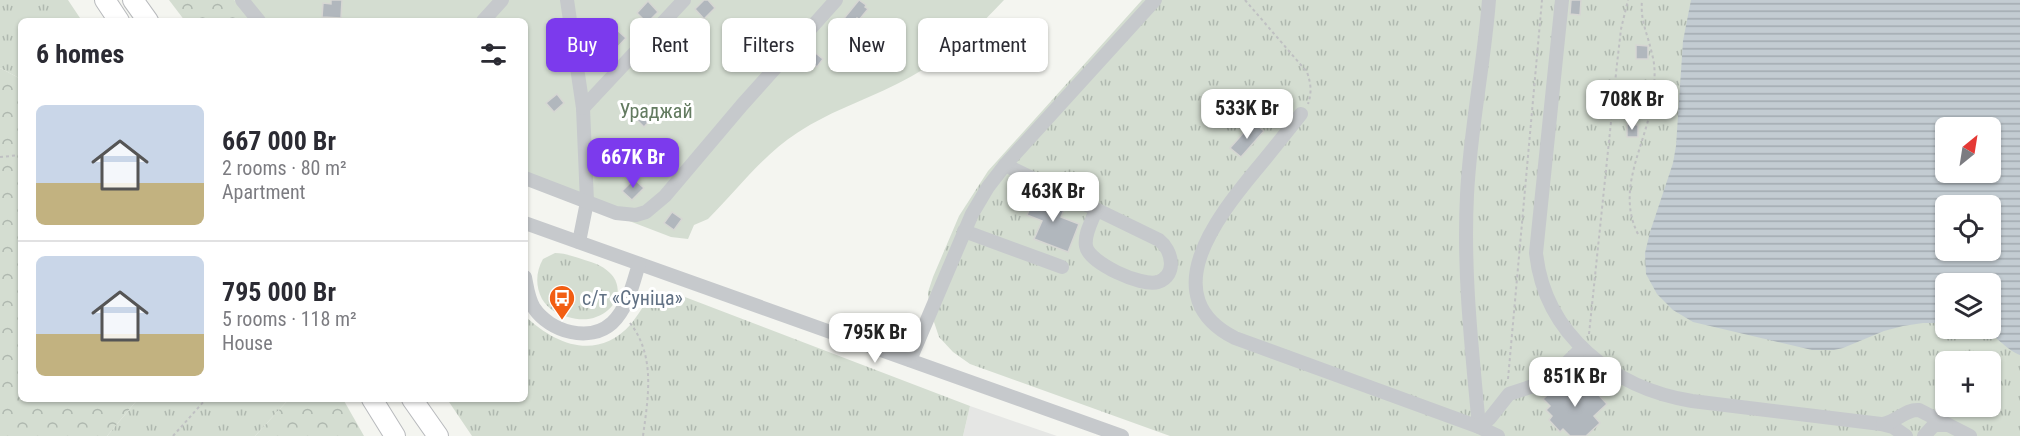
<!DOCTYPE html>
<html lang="en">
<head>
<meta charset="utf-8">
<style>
	body { margin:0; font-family:"Roboto Condensed",sans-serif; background:#f7f7f7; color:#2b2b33; height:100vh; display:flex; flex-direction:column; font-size:22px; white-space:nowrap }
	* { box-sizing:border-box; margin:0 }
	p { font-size:20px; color:#7c7c81 }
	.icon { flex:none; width:33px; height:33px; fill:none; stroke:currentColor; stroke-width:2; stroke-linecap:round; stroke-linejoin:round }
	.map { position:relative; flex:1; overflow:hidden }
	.side { position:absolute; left:18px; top:18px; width:510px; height:384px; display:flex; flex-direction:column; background:#fff; border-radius:9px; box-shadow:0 2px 4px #0004 }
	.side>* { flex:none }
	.guide { position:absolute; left:546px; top:18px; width:570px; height:54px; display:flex; gap:12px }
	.needle { width:39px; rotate:30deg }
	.fabs { position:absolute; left:1935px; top:117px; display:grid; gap:12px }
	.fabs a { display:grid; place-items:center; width:66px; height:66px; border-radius:9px; background:#fff; box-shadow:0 2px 4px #0004; font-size:30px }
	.price { position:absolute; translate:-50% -51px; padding:0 14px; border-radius:12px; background:#fff; color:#222; font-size:20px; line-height:39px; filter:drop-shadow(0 2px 3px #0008) }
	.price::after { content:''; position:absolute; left:50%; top:36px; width:18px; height:14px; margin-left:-9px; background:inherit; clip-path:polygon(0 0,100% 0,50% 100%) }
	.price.on { background:#7c3aed; color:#fff }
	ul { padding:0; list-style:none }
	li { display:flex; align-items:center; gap:18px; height:150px; padding:0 18px }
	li+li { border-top:2px solid #e1e1e2 }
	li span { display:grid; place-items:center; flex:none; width:168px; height:120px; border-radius:9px; color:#555 }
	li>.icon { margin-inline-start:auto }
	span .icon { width:72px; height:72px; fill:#fffc; stroke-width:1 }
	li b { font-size:26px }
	h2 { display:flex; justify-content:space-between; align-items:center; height:72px; padding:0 18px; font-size:26px }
	.pill { padding:0 21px; border-radius:9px; background:#fff; box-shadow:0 2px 4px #0004; font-size:21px; line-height:54px }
	.pill.on { background:#7c3aed; color:#fff }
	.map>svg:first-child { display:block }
	.built { fill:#e5e6e4 }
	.grass { fill:url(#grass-tufts); fill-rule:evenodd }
	.forest { fill:url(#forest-crowns) }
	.green { fill:#d4ddd1 }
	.water { fill:url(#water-rules); fill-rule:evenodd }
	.building { fill:#b1b7bd; stroke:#d6d6d3; stroke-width:1.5 }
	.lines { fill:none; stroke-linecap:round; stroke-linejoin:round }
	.highway-casing { stroke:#b8babd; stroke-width:22 }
	.path { stroke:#bfc0c2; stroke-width:2; stroke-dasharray:3 3; stroke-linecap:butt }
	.minor { stroke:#c6c9cc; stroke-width:14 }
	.highway { stroke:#fff; stroke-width:20 }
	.labels { text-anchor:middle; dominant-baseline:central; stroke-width:6; stroke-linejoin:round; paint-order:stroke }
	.park-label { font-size:20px; fill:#637b60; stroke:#fff }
	.poi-label { font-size:20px; fill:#617184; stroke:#fff; text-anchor:start }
</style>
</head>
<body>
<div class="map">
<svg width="2020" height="436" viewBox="0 0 2020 436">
	<defs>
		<pattern id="grass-tufts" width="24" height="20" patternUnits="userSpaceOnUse" patternTransform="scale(1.5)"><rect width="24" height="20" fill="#d4ddd1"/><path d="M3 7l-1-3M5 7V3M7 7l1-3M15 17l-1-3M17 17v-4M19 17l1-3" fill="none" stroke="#afb8af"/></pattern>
		<pattern id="forest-crowns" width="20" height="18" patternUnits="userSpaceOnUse" patternTransform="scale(1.5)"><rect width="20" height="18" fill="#d4ddd1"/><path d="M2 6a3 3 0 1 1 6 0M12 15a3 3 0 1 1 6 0" fill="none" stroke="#afb8af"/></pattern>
		<pattern id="water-rules" width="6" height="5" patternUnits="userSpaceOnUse" patternTransform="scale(1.5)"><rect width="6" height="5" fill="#c3ccd2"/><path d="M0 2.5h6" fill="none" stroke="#a2aab0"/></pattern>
	</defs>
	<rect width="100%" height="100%" fill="#f4f5f0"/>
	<path class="built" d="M970 406 1019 423 1057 436H963Z"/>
	<g class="grass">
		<path d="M0 0H68L82 21H21V79L0 68Z"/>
		<path d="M1142 0H2020V436H1170L970 364 953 352 939 337 929 307 928 292 933 277 959 216 988 171ZM1946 128H1990V172H1946ZM1946 206H1990V250H1946ZM1946 284H1990V328H1946ZM1946 362H1990V406H1946Z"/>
		<path d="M555 253C567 253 580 259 591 262 642 279 612 331 568 317 557 314 548 309 542 299 535 286 536 271 543 259Z"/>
		<path d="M664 293 677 294 970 406 963 436H472L447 399H525V316C557 346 598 361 631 324 644 308 643 300 664 293Z"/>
		<path d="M138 399H289L255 436H107Z"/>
	</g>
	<g class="forest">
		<path d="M169 0H234L251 21H185Z"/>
		<path d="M0 68 21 79V399H138L107 436H0Z"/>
		<path d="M289 399H343L364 436H255Z"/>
	</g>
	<path class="green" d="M234 0H1004C976 30 948 56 912 76 875 97 833 109 797 133 762 156 738 189 708 219L694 225 688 239 671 237 525 181V21H251Z"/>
	<path class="water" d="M1691 0H2020V355C2004 349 1997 334 1980 329L1990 328V284H1946L1945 323H1923L1903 326 1884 331 1843 348 1834 350H1812L1693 322 1673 310 1657 294 1646 274 1645 253 1650 232 1673 163 1676 146 1683 41ZM1946 128H1990V172H1946ZM1946 206H1990V250H1946Z"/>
	<g class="building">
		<path d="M331 0H342L341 18 322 17 323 3 331 4Z"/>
		<path d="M704 0H708L715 8 704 19 695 9Z"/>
		<path d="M859 0 866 5 865 7 868 9 859 20 857 18 839 42 828 34 834 25 837 27Z"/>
		<path d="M1571 0H1581L1580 15 1570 14Z"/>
		<path d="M648 1 658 12 647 23 637 13Z"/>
		<path d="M788 21 797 30 788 40 779 30Z"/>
		<path d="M677 29 693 44 673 65 658 49Z"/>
		<path d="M617 30 626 38 615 50 606 41Z"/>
		<path d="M1636 45 1648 46V59H1636Z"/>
		<path d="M813 51 823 59 817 67 806 60Z"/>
		<path d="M557 94 564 103 554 112 546 103Z"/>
		<path d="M643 109 652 118 644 127 635 118Z"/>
		<path d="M1253 122 1264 131 1241 157 1230 148Z"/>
		<path d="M1627 124 1638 125V137H1627Z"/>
		<path d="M634 179 644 188 632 200 622 191Z"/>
		<path d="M1036 193 1066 205 1061 217 1079 224 1068 252 1034 239 1042 221 1027 215Z"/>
		<path d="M672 212 682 219 674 230 664 223Z"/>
		<path d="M1581 376 1607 404 1594 416 1600 423 1586 436H1570L1563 429 1560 432 1549 420 1552 416 1546 410 1550 406 1543 399 1561 382 1567 389Z"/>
	</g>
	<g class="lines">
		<g class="highway-casing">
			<g id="highway">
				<path d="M105 0 119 21"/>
				<path d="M133 0 148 21"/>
				<path d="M372 399 395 436"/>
				<path d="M412 399 438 436"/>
			</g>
		</g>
		<g class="path">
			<path d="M1245 0 1307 72C1311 84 1312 92 1308 104"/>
			<path d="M0 157 21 155"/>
			<path d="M1638 234C1613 185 1652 137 1654 86 1655 75 1655 64 1652 54 1648 34 1640 22 1642 0"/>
			<path d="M630 323C656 356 648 398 643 436"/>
			<path d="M1589 334 1617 64 1621 29 1628 0"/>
			<path d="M1508 379 1542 0"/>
			<path d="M173 436 206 399"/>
		</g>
		<g class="minor">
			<path d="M242 0 259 21"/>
			<path d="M567 0 583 108 587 202 579 242"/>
			<path d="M1489 0C1484 65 1470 130 1467 195 1463 273 1472 350 1479 427L1498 436"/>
			<path d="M1562 0 1536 253C1545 335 1613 388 1692 401L1881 424 1893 427 1906 436"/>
			<path d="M483 21 502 0"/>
			<path d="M583 108 684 0"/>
			<path d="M1301 114C1286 133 1271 152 1255 171 1217 217 1154 297 1235 338L1479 427 1490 418 1509 394 1548 381 1581 349"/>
			<path d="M1005 165 1159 240C1172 250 1178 275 1158 282 1141 287 1089 263 1086 246 1084 234 1092 221 1096 210"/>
			<path d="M525 178 616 213 636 215 646 212 665 196 742 105 836 0"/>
			<path d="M525 223 1122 436"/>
			<path d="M964 231 1062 267"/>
			<path d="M525 277C527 287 528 298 534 308 550 332 590 343 612 323 628 308 633 283 639 264"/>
			<path d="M910 360 972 214 988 187 1005 165 1155 0"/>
			<path d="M1883 424C1897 422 1905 409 1919 410L1970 436"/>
			<path d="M1924 436 1934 425H1946"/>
		</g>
		<use href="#highway" class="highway"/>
	</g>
	<defs>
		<g id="bus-pin" transform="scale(1.35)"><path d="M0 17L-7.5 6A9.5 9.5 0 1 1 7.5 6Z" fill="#f25e13" stroke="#fff"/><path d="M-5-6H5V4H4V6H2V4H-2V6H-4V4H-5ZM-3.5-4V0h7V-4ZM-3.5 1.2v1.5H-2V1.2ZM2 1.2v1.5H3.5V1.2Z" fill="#fff"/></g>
	</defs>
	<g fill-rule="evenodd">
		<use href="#bus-pin" x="562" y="298"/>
	</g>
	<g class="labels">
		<g class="park-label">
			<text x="656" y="111">Ураджай</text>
		</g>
		<g class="poi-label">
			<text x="582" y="298">с/т «Суніца»</text>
		</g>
	</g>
</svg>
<div class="fabs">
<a><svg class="needle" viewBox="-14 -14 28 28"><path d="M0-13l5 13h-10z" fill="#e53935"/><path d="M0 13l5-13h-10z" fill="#7c7c81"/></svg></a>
<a><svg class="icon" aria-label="locate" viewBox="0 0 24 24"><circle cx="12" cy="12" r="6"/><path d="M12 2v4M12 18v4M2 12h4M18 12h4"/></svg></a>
<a><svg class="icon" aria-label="layers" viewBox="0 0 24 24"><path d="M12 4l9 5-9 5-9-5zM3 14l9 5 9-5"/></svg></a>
<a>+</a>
</div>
<b class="price" style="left:1632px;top:131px">708K Br</b>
<b class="price" style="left:1247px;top:140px">533K Br</b>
<b class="price on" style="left:633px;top:189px">667K Br</b>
<b class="price" style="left:1053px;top:223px">463K Br</b>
<b class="price" style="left:875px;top:364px">795K Br</b>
<b class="price" style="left:1575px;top:408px">851K Br</b>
<div class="guide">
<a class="pill on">Buy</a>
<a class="pill">Rent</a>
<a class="pill">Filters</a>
<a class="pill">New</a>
<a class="pill">Apartment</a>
</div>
<section class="side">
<h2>6 homes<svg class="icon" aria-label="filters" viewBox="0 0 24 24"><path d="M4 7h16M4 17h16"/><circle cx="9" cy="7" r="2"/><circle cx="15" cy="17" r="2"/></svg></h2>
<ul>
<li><span style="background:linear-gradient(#c9d6e8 65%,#c2b280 0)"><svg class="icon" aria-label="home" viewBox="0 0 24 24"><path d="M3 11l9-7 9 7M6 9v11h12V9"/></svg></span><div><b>667 000 Br</b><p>2 rooms · 80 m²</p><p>Apartment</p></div></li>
<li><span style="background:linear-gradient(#c9d6e8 65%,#c2b280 0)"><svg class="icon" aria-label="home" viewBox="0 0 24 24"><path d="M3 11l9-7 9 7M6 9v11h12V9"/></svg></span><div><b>795 000 Br</b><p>5 rooms · 118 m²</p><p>House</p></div></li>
</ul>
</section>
</div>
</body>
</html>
